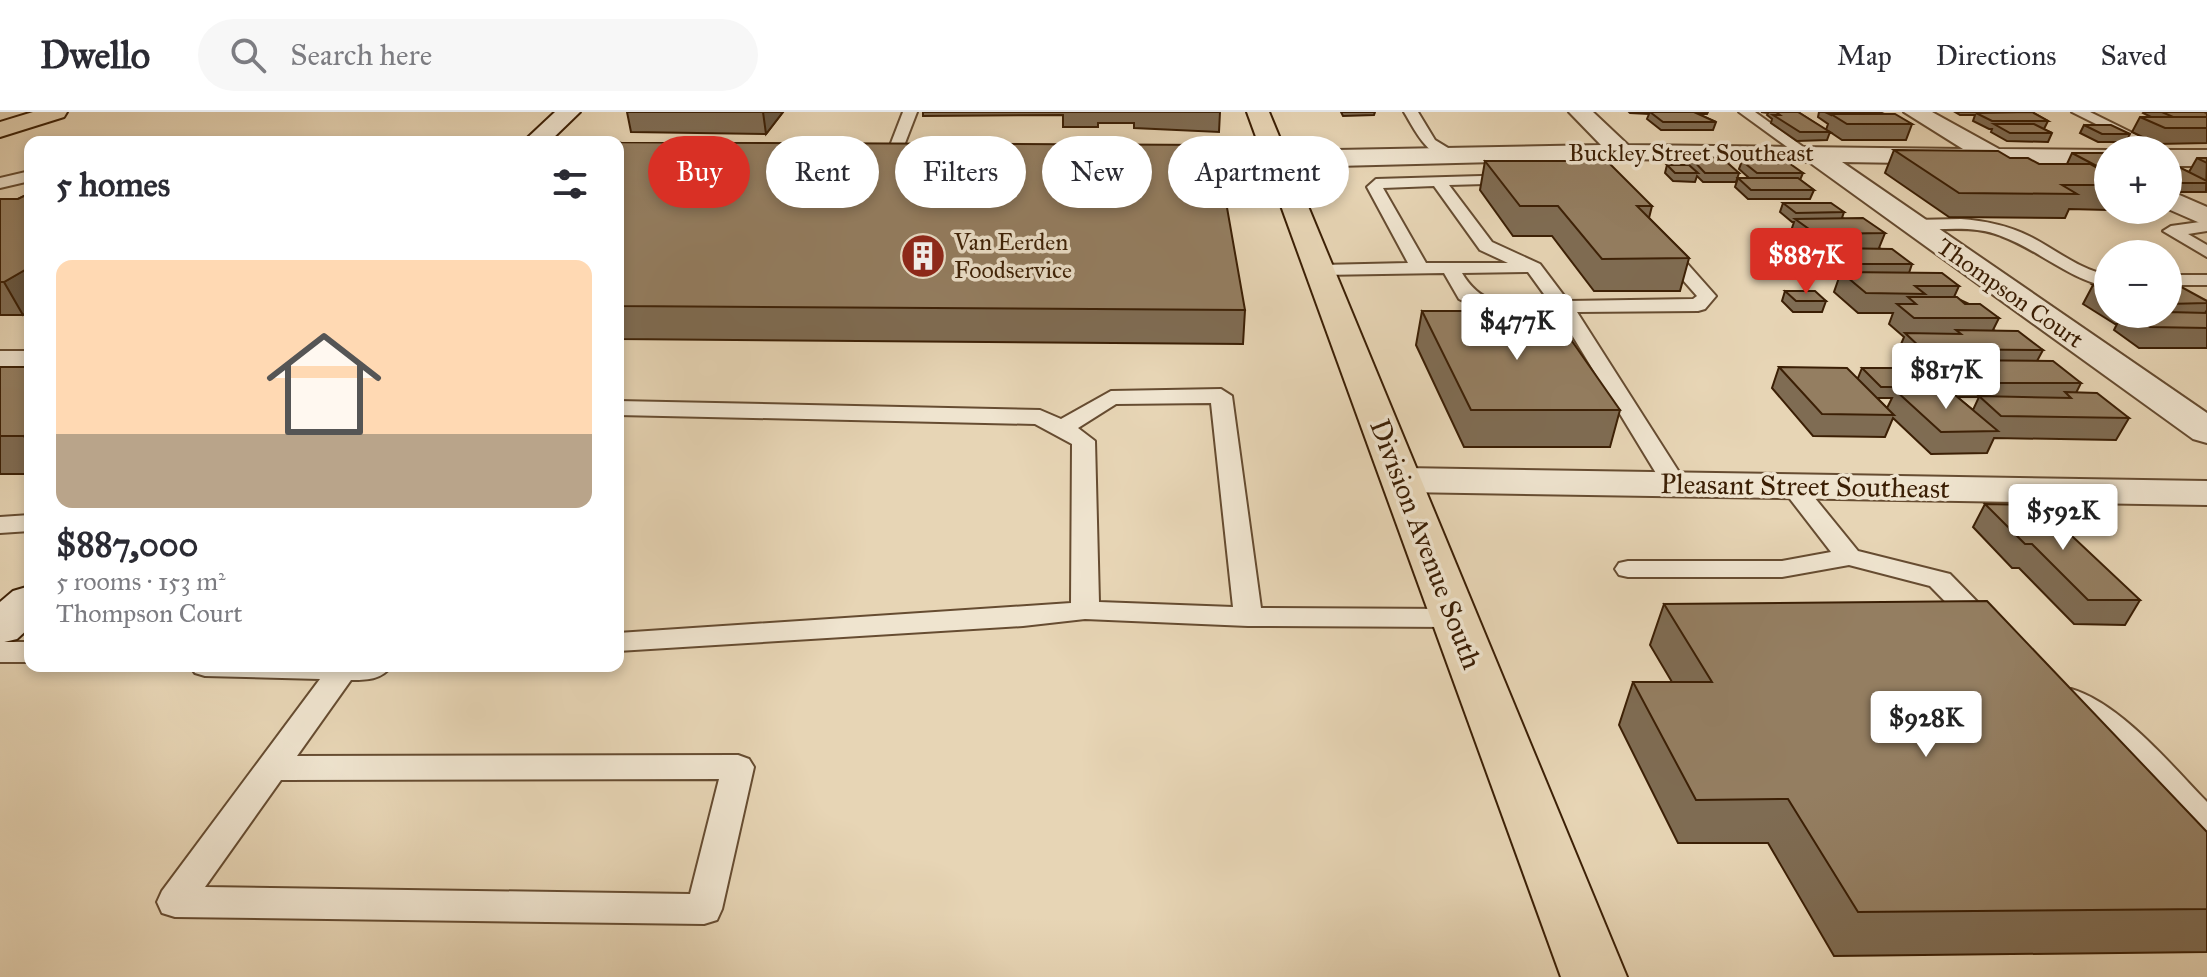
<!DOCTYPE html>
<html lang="en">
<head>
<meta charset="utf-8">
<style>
	body { margin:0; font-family:"IM FELL Great Primer",serif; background:#f7f7f7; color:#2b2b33; height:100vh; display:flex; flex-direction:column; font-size:30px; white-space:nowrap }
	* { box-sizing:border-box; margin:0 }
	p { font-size:26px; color:#7c7c81 }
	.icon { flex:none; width:44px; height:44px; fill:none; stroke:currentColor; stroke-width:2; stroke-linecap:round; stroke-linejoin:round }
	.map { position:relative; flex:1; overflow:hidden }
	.sheet { position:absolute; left:24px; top:24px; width:600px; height:536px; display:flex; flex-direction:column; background:#fff; border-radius:16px; box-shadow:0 4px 12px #0003 }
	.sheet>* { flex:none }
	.hud { position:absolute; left:648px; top:24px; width:760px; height:72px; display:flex; gap:16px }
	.buttons { position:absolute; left:2094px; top:24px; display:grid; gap:16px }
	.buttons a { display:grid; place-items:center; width:88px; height:88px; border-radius:50%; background:#fff; box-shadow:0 4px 12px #0003; font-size:40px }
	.price { position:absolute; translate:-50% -68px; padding:0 18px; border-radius:8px; background:#fff; color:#222; font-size:26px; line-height:52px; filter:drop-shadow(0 2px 4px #0008) }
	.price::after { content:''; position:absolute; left:50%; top:48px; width:24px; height:18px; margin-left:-12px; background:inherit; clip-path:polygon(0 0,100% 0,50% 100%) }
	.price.active { background:#d93025; color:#fff }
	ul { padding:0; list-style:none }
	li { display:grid; align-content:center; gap:16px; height:424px; padding:0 32px }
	li span { display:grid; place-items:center; height:248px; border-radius:16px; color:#555 }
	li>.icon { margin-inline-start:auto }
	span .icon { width:144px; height:144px; fill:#fffc; stroke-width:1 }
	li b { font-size:34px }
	h2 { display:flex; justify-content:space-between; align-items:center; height:96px; padding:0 32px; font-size:34px }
	.chip { padding:0 28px; border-radius:36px; background:#fff; box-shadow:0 4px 12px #0003; font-size:28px; line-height:72px }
	.chip.active { background:#d93025; color:#fff }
	header { display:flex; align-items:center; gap:48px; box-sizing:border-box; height:112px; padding:0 40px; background:#fff; border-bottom:2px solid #e1e1e2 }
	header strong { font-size:38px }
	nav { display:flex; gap:44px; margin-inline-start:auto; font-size:28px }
	.search { width:560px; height:72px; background:#f7f7f7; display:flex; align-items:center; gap:20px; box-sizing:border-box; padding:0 28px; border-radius:44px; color:#7c7c81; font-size:30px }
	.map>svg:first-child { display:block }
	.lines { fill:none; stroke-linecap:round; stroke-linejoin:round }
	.lane-casing { stroke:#664c31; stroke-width:4 }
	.street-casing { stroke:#664c31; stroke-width:4 }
	.secondary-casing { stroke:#3b1f05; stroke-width:4 }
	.primary-casing { stroke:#3b1f05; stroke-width:4 }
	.highway-casing { stroke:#3b1f05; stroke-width:4 }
	.lane { fill:#efe4cf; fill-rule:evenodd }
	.street { fill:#efe4cf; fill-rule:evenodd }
	.secondary { fill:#efe4cf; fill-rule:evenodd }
	.primary { fill:#e7d5b5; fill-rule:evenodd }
	.highway { fill:#e7d5b5; fill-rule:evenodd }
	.wall { fill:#7f6c53; stroke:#3b1f05; stroke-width:2; fill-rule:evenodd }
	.shaded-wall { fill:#685844; stroke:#3b1f05; stroke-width:2 }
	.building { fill:#947e61; stroke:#3b1f05; stroke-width:2 }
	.labels { text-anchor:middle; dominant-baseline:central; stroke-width:7; stroke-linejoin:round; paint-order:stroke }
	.far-street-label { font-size:24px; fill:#3b1f05; stroke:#efe4cf }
	.far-poi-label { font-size:24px; fill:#3b1f05; stroke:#efe4cf; text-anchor:start }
	.street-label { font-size:28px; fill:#3b1f05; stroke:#efe4cf }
</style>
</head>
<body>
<header>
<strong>Dwello</strong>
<div class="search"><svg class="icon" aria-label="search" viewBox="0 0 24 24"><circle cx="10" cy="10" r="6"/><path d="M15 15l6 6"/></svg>Search here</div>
<nav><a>Map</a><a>Directions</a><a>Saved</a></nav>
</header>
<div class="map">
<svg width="2207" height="865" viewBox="0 0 2207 865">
	<rect width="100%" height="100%" fill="#e7d5b5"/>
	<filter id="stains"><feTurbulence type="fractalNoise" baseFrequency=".0025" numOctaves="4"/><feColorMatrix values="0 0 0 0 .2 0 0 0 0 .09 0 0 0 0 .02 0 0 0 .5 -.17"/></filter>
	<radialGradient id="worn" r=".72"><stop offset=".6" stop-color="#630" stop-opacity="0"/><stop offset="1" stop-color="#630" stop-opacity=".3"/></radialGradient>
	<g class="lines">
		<g class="lane-casing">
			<g id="lane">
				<path d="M903 0H917L900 44 893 48 888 47 886 44Z"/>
				<path d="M1404 0H1418L1435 28 1453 39V45C1428 48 1415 18 1404 0Z"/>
				<path d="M1739 0H1755L1813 42 1806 46 1801 45Z"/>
				<path d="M2072 0H2090L2167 38H2148Z"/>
				<path d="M30 59V69L0 76V66Z"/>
				<path d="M1516 63 1524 68 1521 71 1449 73 1492 130 1540 152 1568 189 1693 187 1697 184 1653 134 1662 129 1668 130 1716 184 1705 197 1698 199 1577 200 1686 371 1683 376H1665L1558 200 1483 199 1459 187 1444 161 1321 163 1312 158 1321 153 1408 151 1367 75 1376 67ZM1434 74 1480 138 1508 151H1426L1383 76ZM1528 160 1549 189C1510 189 1485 199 1462 161Z"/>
				<path d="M1961 107C1985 109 2007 113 2029 124 2055 137 2078 157 2108 163V175C2067 166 2039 138 2001 124 1974 113 1942 118 1914 118L1906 113 1914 108Z"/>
				<path d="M2207 109V119L2188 122 2207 133V145L2163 119 2171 114Z"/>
				<rect x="2168" y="163" width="39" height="10"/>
				<path d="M1221 277 1232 284 1261 496 1452 497 1462 500 1466 506 1462 512 1452 515 1248 514 1085 507 1023 514 618 539V521L1071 491 1072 332 1035 312 618 303V289L1040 298 1061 307 1111 279ZM1211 291 1233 495 1099 490 1095 329 1078 316 1116 292Z"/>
				<path d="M1792 367 1801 369 1858 439 1950 462 1994 507 1998 513 1994 519 1984 522 1974 519 1930 474 1849 453 1782 465H1628L1619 463 1615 457 1619 451 1628 449H1782L1831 440 1780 374 1783 369Z"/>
				<path d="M30 403V419L0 421V405Z"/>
				<rect x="0" y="530" width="30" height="20"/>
				<path d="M190 554H391C382 568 366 568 351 568L297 644 738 643 749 647 754 655 722 797 717 808 704 812 175 805 162 801 157 790 162 779 320 567 205 564 195 561ZM719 667 690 782 205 775 281 668Z"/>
				<path d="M2071 577C2120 591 2172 654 2207 690V724L2195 720 2111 631 2060 595 2056 588 2060 581Z"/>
			</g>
		</g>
		<g class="street-casing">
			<g id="street">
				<path d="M1569 0H1593L1628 33 1963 37 1904 0H1932L1999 37 2108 38V54L1842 50 2207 301V331L2193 327 1809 50 1622 47 1336 54 1159 52 1150 50 1147 45 1150 40 1159 38H1336L1601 33Z"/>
				<rect x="2168" y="38" width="39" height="16"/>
				<path d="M2168 78 2207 95V114L2168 97Z"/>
				<rect x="0" y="239" width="30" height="22"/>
				<path d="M1403 356 2207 369V393L1403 380 1389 377 1383 368 1389 359Z"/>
			</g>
		</g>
		<g class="secondary-casing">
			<g id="secondary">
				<path d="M555 0H580L549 30H523Z"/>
				<path d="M30 474V515L17 527 0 531V490L13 479Z"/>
			</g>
		</g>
		<g class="primary-casing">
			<path id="primary" d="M1247 0H1269L1627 865H1561Z"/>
		</g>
		<g class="highway-casing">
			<path id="highway" d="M33 0H67L64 5 0 25V10Z"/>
		</g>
		<use href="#lane" class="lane"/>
		<use href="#street" class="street"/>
		<use href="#secondary" class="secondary"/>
		<use href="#primary" class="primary"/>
		<use href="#highway" class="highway"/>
	</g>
	<g class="wall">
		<path d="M627 0H783L766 22 631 20Z"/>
		<path d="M923 0H1220L1219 20 1134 16V11H1098V15H1063V3L923 4Z"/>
		<path d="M1341 0H1375L1374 3 1343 4Z"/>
		<path d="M1629 0H1708L1707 2H1698L1716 10 1713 18H1661L1647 7 1649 2 1630 1Z"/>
		<path d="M1761 0H1798L1826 18 1828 12 1818 5 1819 0H1879L1912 12 1906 28H1842L1830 20 1827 28 1797 29 1771 11 1772 7 1767 3 1768 1Z"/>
		<path d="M1955 0H2032L2048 9 2044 17H2043L2052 21 2048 30 2007 29 1991 20 1992 17H1989L1973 9 1975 3H1960Z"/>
		<path d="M2144 0H2204L2207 1V31L2157 32 2132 20 2140 5H2151L2143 1Z"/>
		<path d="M2084 13 2130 22 2126 30H2098L2080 21Z"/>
		<path d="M618 30 1245 198 1243 232 618 227Z"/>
		<path d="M1894 38 2010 46 2039 52H2067L2072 41 2108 43V98L2069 97 2065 106 1949 105 1885 61Z"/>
		<path d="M1690 45 1739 61 1736 70H1703L1697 64 1695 70 1673 69 1665 61 1667 53H1687Z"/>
		<path d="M2197 46H2207L2206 80H2168V53L2189 60Z"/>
		<path d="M1485 49 1652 94 1649 106 1689 146 1680 179H1594L1552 124H1513L1480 78Z"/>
		<path d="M1742 49 1803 61 1800 68 1814 78 1810 87H1748L1735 75 1738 66H1749L1739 57Z"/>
		<path d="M30 81V198L23 203H0V87H18Z"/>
		<path d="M1783 91 1844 100 1842 106 1885 121 1879 136 1912 152 1909 161 1959 174 1954 185 1999 206 1993 218 2043 238 2037 249 2081 271 2076 281 2129 306 2116 328 1994 326 1987 341 1931 342 1893 306 1885 325 1813 324 1772 276 1779 255 1858 266 1862 256 1914 275 1913 278H1945L1936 269 1941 258 1913 257 1897 242 1904 225 1889 212 1893 201H1858L1834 180 1841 160H1846L1830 146 1832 140 1809 141 1789 125 1794 110H1792L1780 100ZM1957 285H1979L1973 298ZM1877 286H1892L1887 296Z"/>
		<path d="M2168 172 2207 189V198L2205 201H2207V236H2139L2114 218 2117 212H2115L2083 192 2093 173H2108V202H2168Z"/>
		<path d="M1785 179 1826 189 1822 200H1793L1782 189Z"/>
		<path d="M1422 199 1620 298 1610 335H1464L1416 233Z"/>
		<rect x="0" y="255" width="30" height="107"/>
		<path d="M1985 392 2140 488 2125 513 2074 512 2019 456H2012L1973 415Z"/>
		<path d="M1664 492 2207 720V840L1834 844 1768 731H1678L1619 613 1633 570H1672L1650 533Z"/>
	</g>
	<g class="shaded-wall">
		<path d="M763 0H783L766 22Z"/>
		<path d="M30 155V198L23 203 4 170Z"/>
		<path d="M30 319V335L24 324Z"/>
	</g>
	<g class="building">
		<path d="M1650 0H1694L1716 10H1663Z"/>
		<path d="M1776 0H1798L1830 20H1800L1773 3H1780Z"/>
		<path d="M1825 0H1879L1883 2H1831V3Z"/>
		<path d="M2032 0 2048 9H1992L1976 1Z"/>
		<path d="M2162 0H2204L2207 1V5H2173Z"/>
		<path d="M1831 2H1895L1912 12H1847Z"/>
		<path d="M2140 5H2207V16H2165Z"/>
		<path d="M1994 12H2034L2052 21H2010Z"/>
		<path d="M2084 13H2111L2130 22H2102Z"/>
		<path d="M319 26H444L439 30H312Z"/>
		<path d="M136 28 254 29 133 30Z"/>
		<path d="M572 30 1216 33 1245 198 618 194V30Z"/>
		<path d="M1894 38 1998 39 2010 46H2028L2039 52H2090L2108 62V73H2062L2077 82 1959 81Z"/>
		<path d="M2072 41H2106L2108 43V60Z"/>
		<path d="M1690 45 1722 46 1739 61H1705Z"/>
		<path d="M2197 46H2207V51Z"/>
		<path d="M1485 49H1607L1652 94H1637L1689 146 1602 147 1558 94H1520Z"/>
		<path d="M1742 49H1786L1803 61H1757Z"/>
		<path d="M1667 53H1689L1698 61H1675Z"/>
		<path d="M2168 53H2175L2207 69V71H2171L2168 70Z"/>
		<path d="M1738 66H1798L1814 78H1751Z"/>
		<path d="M30 81V155L4 170H0V87H18Z"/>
		<path d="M1783 91H1831L1844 100 1796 101Z"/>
		<path d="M1863 106 1885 121 1816 122 1795 107Z"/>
		<path d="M1833 136 1892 137 1912 152H1851Z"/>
		<path d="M1841 160 1942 161 1959 174H1915L1925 182 1866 181Z"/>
		<path d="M2168 172H2176L2207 189V191L2168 192Z"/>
		<path d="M2093 173H2108V182Z"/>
		<path d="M1785 179H1815L1826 189H1796Z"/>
		<path d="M1908 185H1957L1965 192H1980L1999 206H1914L1897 192H1916Z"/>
		<path d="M1422 199H1551L1620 298H1471Z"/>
		<path d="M2168 200 2207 201V216L2150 215 2130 202H2168Z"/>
		<path d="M1956 218 2018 219 2043 238 1922 237 1905 221 1961 222Z"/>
		<path d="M1945 248 2053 249 2081 271H1998L1990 264H1963Z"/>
		<path d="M0 255H30V319L24 324H0Z"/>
		<path d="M1779 255 1847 256 1894 303 1822 302Z"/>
		<path d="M1862 256H1894L1914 275H1881Z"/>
		<path d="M1895 278H1949L1998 319 1941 320Z"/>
		<path d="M2065 280 2097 281 2129 306 2001 304 1979 284 2071 286Z"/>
		<path d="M1985 392 2039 393 2140 488H2088L2032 432H2025Z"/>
		<path d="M1987 489 2207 720V797L1858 800 1788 687 1696 688 1633 570H1712L1664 492Z"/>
	</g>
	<defs>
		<g id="building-disc" transform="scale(2.3)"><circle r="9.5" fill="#8f2418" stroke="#efe4cf"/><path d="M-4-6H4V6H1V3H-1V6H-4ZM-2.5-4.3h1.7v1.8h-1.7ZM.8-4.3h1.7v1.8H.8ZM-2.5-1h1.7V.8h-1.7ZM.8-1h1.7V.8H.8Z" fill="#fff"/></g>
	</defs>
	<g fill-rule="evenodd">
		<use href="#building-disc" x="923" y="144"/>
	</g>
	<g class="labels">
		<g class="far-street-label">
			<text x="1691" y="41">Buckley Street Southeast</text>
			<text transform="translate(2010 181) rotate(35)">Thompson Court</text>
		</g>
		<g class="far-poi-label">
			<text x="954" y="130">Van Eerden<tspan x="954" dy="28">Foodservice</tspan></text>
		</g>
		<g class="street-label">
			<text transform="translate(1805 374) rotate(1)">Pleasant Street Southeast</text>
			<text transform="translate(1426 432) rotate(69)">Division Avenue South</text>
		</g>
	</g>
	<rect width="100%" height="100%" filter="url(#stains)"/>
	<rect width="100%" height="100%" fill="url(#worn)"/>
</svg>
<div class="buttons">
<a>+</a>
<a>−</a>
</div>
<b class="price active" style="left:1806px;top:184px">$887K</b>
<b class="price" style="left:1517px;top:250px">$477K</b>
<b class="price" style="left:1946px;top:299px">$817K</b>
<b class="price" style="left:2063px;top:440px">$592K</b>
<b class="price" style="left:1926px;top:647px">$928K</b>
<div class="hud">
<a class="chip active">Buy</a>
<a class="chip">Rent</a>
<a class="chip">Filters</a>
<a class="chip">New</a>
<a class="chip">Apartment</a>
</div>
<section class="sheet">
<h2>5 homes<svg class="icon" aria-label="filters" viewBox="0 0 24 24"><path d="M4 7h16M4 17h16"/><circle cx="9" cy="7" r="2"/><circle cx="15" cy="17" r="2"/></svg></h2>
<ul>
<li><span style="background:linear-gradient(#ffd9b3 70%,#b9a48a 0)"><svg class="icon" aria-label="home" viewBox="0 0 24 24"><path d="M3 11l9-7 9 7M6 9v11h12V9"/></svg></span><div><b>$887,000</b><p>5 rooms · 153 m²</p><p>Thompson Court</p></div></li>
</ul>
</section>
</div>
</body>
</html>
